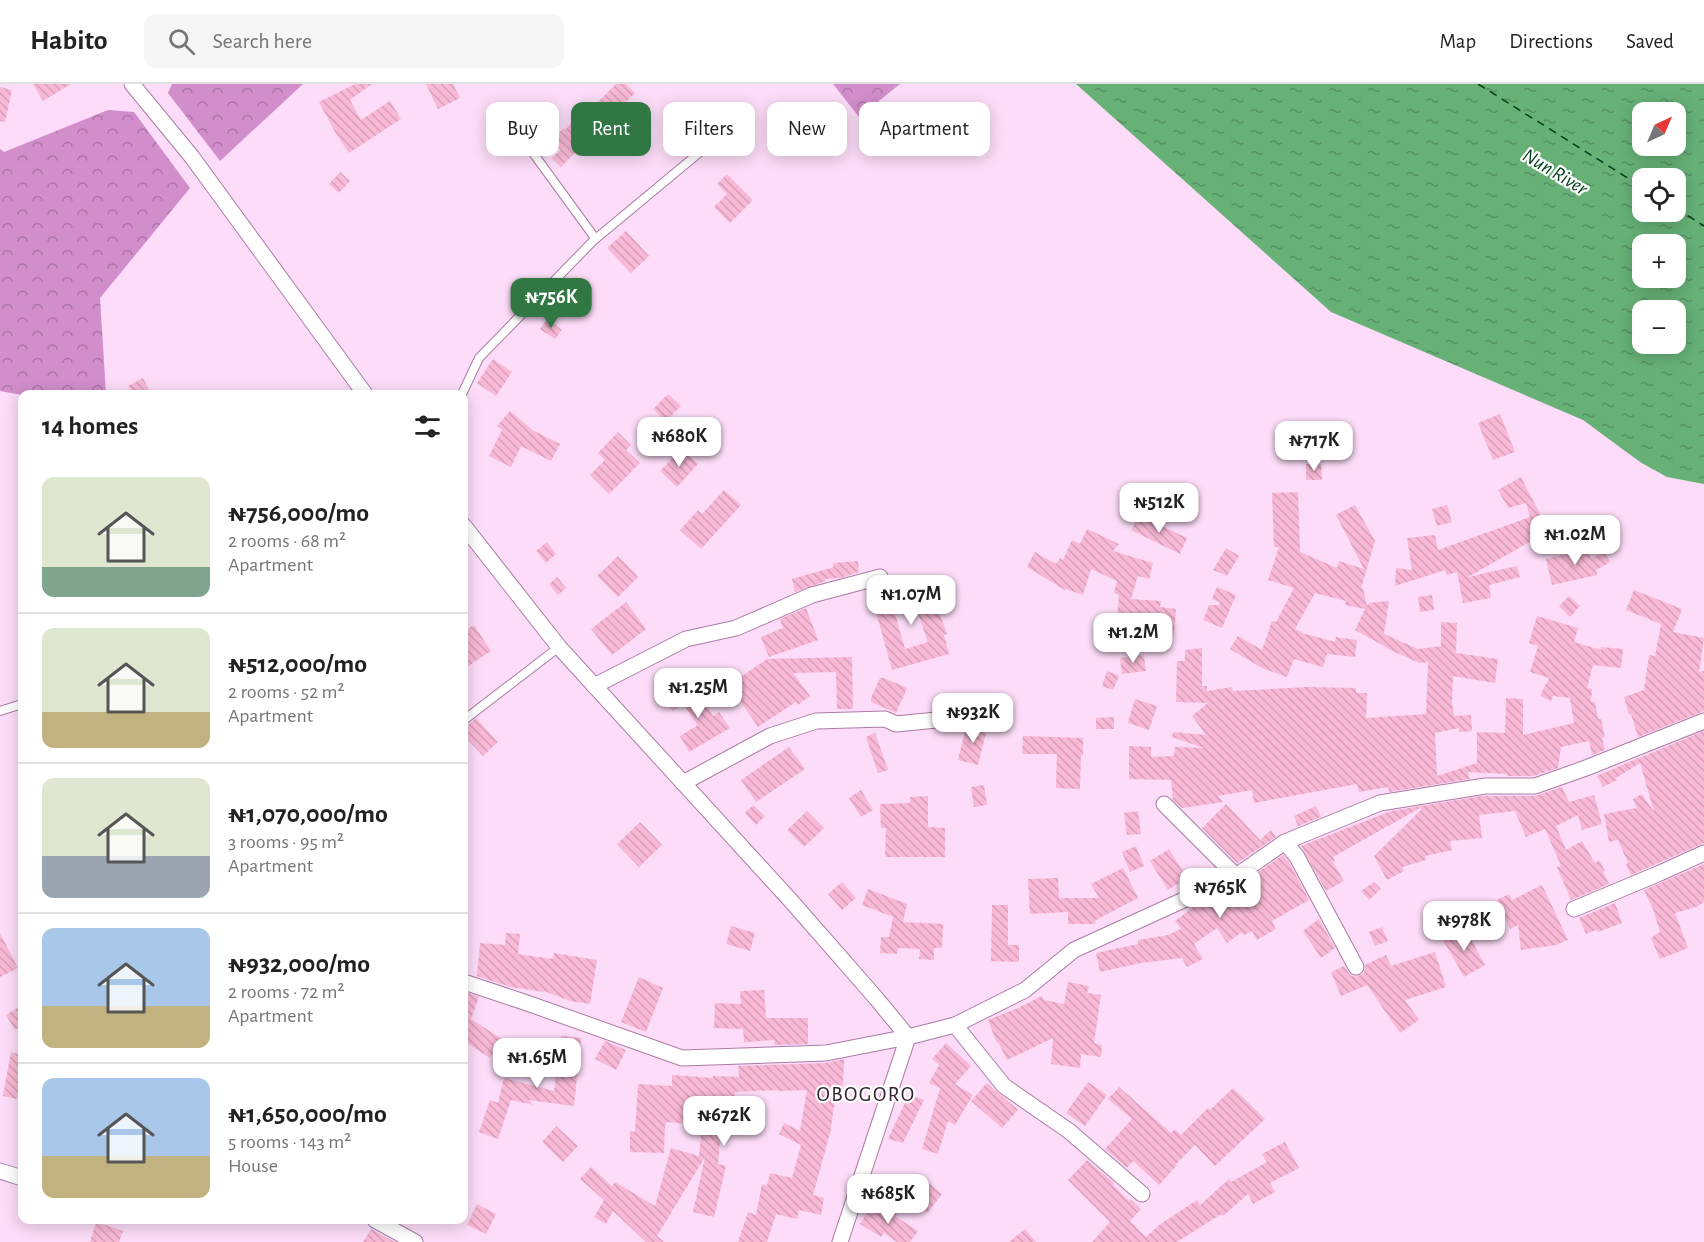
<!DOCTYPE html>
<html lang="en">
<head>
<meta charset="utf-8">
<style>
	body { margin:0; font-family:"Alegreya Sans",sans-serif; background:#f6f6f6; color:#222; height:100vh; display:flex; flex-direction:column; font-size:22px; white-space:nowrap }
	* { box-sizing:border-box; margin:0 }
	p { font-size:20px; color:#767676 }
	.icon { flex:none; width:33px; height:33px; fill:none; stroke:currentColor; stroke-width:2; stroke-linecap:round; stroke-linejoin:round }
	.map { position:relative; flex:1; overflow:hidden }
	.details { position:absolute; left:18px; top:306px; width:450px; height:834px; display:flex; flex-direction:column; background:#fff; border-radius:12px; box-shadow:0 3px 15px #0003 }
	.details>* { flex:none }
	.guide { position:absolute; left:486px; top:18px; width:570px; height:54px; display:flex; gap:12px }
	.needle { width:39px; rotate:44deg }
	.controls { position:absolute; left:1632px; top:18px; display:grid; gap:12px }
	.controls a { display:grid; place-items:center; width:54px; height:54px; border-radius:12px; background:#fff; box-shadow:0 3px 15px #0003; font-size:30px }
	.price { position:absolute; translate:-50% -51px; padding:0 14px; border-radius:12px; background:#fff; color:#222; font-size:20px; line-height:39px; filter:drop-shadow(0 2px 3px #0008) }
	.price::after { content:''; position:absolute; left:50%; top:36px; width:18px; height:14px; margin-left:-9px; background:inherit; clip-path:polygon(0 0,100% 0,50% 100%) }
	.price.on { background:#307744; color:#fff }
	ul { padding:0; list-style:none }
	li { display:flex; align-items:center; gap:18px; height:150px; padding:0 24px }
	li+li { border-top:2px solid #e0e0e0 }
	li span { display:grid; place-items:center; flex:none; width:168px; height:120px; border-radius:12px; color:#555 }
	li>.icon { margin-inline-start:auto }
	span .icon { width:72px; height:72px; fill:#fffc; stroke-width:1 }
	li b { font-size:26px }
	h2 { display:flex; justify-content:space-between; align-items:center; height:72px; padding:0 24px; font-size:26px }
	.pill { padding:0 21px; border-radius:12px; background:#fff; box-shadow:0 3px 15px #0003; font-size:21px; line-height:54px }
	.pill.on { background:#307744; color:#fff }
	header { display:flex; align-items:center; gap:36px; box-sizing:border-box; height:84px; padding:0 30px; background:#fff; border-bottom:2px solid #e0e0e0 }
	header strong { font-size:28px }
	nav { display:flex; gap:33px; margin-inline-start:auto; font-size:21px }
	.search { width:420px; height:54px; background:#f6f6f6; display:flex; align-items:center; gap:15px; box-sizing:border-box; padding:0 21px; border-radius:12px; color:#767676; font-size:22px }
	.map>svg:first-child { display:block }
	.forest { fill:url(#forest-crowns) }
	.water { fill:url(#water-ripples); fill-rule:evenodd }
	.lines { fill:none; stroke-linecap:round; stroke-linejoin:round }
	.ferry { stroke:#013d18; stroke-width:1.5; stroke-dasharray:8 6; stroke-linecap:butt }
	.building { fill:url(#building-back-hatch) }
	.lane-casing { stroke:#ab7ca6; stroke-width:10 }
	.street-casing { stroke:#ab7ca6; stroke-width:17 }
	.lane { stroke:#fff; stroke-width:8 }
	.street { stroke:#fff; stroke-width:15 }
	.labels { text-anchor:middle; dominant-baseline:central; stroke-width:4.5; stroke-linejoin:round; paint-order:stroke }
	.water-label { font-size:20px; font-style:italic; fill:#013d18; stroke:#fff }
	.quarter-label { font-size:21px; letter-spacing:1.5px; fill:#342132; stroke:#fff }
</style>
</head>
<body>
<header>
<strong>Habito</strong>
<div class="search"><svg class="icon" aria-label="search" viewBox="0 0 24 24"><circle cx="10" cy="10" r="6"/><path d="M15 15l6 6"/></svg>Search here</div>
<nav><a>Map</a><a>Directions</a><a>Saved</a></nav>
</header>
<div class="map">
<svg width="1704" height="1158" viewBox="0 0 1704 1158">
	<defs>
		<pattern id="forest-crowns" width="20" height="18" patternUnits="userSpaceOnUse" patternTransform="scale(1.5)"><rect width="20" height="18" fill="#d18ecb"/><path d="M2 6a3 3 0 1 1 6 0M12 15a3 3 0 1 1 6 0" fill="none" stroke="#aa74a5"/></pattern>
		<pattern id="water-ripples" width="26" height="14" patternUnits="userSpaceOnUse" patternTransform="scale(1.5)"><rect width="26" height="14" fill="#67b177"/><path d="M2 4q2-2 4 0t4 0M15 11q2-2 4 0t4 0" fill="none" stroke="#569062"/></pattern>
		<pattern id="building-back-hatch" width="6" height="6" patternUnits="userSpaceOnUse" patternTransform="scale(1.5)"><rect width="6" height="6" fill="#f9b9d6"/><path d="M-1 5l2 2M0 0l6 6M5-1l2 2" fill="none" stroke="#d69fb8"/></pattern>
	</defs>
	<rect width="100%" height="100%" fill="#fcdcf8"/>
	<g class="forest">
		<path d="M172 0H303L220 77 168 9Z"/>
		<path d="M833 0H900L859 33Z"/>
		<path d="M108 26 134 28 190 104 100 214 106 310 22 311 0 307V65L4 68Z"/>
	</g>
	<path class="water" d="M1076 0H1704V400L1667 393 1640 378 1583 336 1331 228ZM1642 28H1676V62H1642ZM1642 94H1676V128H1642ZM1642 160H1676V194H1642ZM1642 226H1676V260H1642Z"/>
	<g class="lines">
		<g class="ferry">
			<path d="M1478 0 1642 103"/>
			<path d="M1676 124 1704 142"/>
		</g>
	</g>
	<g class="building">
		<path d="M33 0H71L43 17Z"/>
		<path d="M355 0H372L350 16 361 36 390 17 401 35 349 69 335 48 319 18Z"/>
		<path d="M426 0H453L460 14 438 25Z"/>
		<path d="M616 0H626L635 9 608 35 611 37 592 58 589 55 561 83 552 74 561 66 551 56 564 44 565 46 590 18 594 22Z"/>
		<path d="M0 3 12 6 5 38 0 37Z"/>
		<path d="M340 88 350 97 339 109 329 100Z"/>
		<path d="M727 90 753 116 730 139 714 123 727 110 717 100Z"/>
		<path d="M626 147 649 172 631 189 607 164Z"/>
		<path d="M547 235 562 246 555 255 540 245Z"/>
		<path d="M493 275 512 288 496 312 477 299Z"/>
		<path d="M143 294 151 310H133L128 302Z"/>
		<path d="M668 310 681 322 666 337 653 325Z"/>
		<path d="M510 327 534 347 560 360 551 377 521 362 511 383 489 372 502 346 497 342Z"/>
		<path d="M1500 330 1515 368 1493 376 1478 339Z"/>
		<path d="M618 348 631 361 626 366 640 379 609 410 590 391 605 376 598 369Z"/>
		<path d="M681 365 698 380 677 403 660 387Z"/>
		<path d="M1306 380H1321L1322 396H1306Z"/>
		<path d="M1521 393 1549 447 1468 493 1517 482 1520 493 1489 501 1491 514 1463 519 1457 488 1447 491 1445 486 1395 502 1396 484 1412 486 1407 454 1435 451 1438 466 1530 433 1526 419 1508 424 1498 406Z"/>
		<path d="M724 406 741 421 701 465 680 446 698 426 702 430Z"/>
		<path d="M1298 408 1300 468 1337 484 1339 477 1364 485 1336 431 1355 421 1375 457 1361 504H1363L1367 522 1369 519 1389 517 1384 550 1418 565 1441 562V538L1457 539 1456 569 1498 575 1495 599 1453 592 1452 620 1454 632 1471 631 1472 647 1459 648V644L1435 649 1437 692 1477 679V648L1505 649 1506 614 1523 615V651L1574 639 1570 614 1553 612 1551 617 1540 612 1549 594 1530 588 1538 562 1529 559 1537 532 1578 544 1574 558 1601 566V563L1623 565 1621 584 1593 581 1587 604 1592 605 1591 618H1595L1598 635H1601L1605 654H1602L1605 666 1592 671 1589 657 1561 663 1558 684 1533 692H1507V690L1468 688 1470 695 1389 708 1388 703 1359 708 1357 700 1254 719 1252 706 1218 712 1223 718 1182 724 1173 716 1171 696 1129 695V662L1151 663V673L1174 672 1175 663 1204 664 1172 653 1173 648 1206 651 1192 632 1208 619 1176 618 1177 577H1185V566L1202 564V602H1207V607L1232 603 1233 607 1307 603 1356 604V609H1367L1366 634 1426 630 1428 578 1419 579 1386 564V563L1355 546 1365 525 1345 521 1346 517 1315 509 1295 545 1302 548V549L1335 558 1336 553 1357 556 1355 573 1327 570 1323 583 1294 575 1287 593 1262 584 1230 565 1238 552 1262 566 1272 537 1276 538 1294 504 1268 496 1279 463H1274L1272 409Z"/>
		<path d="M1447 421 1452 438 1437 442 1432 425Z"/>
		<path d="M1139 431 1187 454 1180 470 1131 446Z"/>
		<path d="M1087 445 1119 460 1113 467 1153 479 1149 495 1138 492 1131 515 1161 517 1160 523 1176 525 1174 551 1136 548V555L1115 554 1119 511 1114 509 1117 497 1091 485 1083 511 1066 505 1065 506 1027 483 1035 468 1056 480 1060 474 1063 476 1072 456 1080 460Z"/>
		<path d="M547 458 556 470 546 479 536 467Z"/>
		<path d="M1586 462 1591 475 1604 468 1610 478 1596 486 1597 491 1552 501 1546 475 1562 471Z"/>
		<path d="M1226 464 1239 472 1227 492 1213 486Z"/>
		<path d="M618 472 638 493 618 513 597 492Z"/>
		<path d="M858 477 859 488 840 494 825 495 826 497 795 508 792 495 834 483 833 479Z"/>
		<path d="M926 492 947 550 944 551 949 570 892 586 870 506 887 501 905 565 928 558 907 499Z"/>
		<path d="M557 493 566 504 558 511 549 500Z"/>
		<path d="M1217 503 1236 511 1222 544 1203 536 1209 521H1219L1220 518 1212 515Z"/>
		<path d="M1634 506 1682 525 1673 548 1704 554 1699 588 1704 587V627L1638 653 1631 630H1629L1624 613 1644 606 1649 571 1655 572 1661 540 1626 526Z"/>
		<path d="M1432 511 1434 526 1420 528 1418 513Z"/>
		<path d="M1569 512 1580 522 1570 533 1559 522Z"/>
		<path d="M626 518 646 545 612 571 591 545Z"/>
		<path d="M806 524 818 556 769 573 761 553 783 544 780 535Z"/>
		<path d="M474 541 491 567 464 585V547Z"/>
		<path d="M1144 571 1146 587 1122 590 1120 574Z"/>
		<path d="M852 573 853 625H837L836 588 793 589 810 612 798 621 796 618 758 643 729 601 767 575Z"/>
		<path d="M1107 587 1119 592 1113 606 1102 602Z"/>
		<path d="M880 594H884L907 604 896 629 871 618V614Z"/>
		<path d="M691 600 713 632 719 628 730 644 689 668 680 652 698 641 683 620 673 627 666 617Z"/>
		<path d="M1135 615 1157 622 1149 646 1128 639Z"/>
		<path d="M1114 633V645H1096V634Z"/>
		<path d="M476 634 498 658 483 672 464 652V642L468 641Z"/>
		<path d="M983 640 988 641 978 681 958 676 966 643Z"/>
		<path d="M1704 647V759L1631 791 1626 780 1628 779 1618 756 1609 758 1604 730 1637 724 1633 715 1642 710 1654 728 1640 679 1616 694 1617 696 1603 703 1597 692 1638 674 1639 676V674Z"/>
		<path d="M875 649 888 686 878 689 866 653Z"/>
		<path d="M1023 652 1083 654V671H1081L1080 705 1056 704 1057 670H1022Z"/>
		<path d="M789 663 805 685 756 718 741 696Z"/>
		<path d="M984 701 987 721 974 723 971 703Z"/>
		<path d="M1562 703 1569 718 1594 711 1602 740 1582 746 1578 731 1556 742 1566 766 1582 757 1595 779 1599 776 1605 787 1603 788 1609 800 1571 816 1557 783 1561 782 1545 745 1526 753 1515 727 1479 731 1482 754 1450 757 1452 766 1425 772 1426 776 1402 783 1404 787 1387 796 1374 772 1421 726 1420 724 1333 773 1335 777 1333 778 1344 797 1326 807 1301 762 1391 727 1481 712H1535Z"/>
		<path d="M861 706 873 726 861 733 849 714Z"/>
		<path d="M928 712V743L945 744V773H885L886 744H881L880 720 910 719V713Z"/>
		<path d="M1226 720 1262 758 1261 755 1271 746 1276 753 1237 779 1202 744Z"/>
		<path d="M753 721 765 732 756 741 745 729Z"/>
		<path d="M1316 722 1321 733 1298 742 1294 732Z"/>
		<path d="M807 727 824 744 804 763 787 746Z"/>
		<path d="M1138 727 1141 750 1127 751 1124 729Z"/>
		<path d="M640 738 662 761 639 783 617 760Z"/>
		<path d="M1136 762 1144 782 1130 788 1122 768Z"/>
		<path d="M1169 765 1187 794 1168 806 1150 777Z"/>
		<path d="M1283 771 1289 778 1309 816 1272 837 1276 845 1257 856 1252 847 1244 851 1242 848 1227 859 1217 844 1194 860 1203 875 1187 883 1182 874 1141 879 1100 888 1096 869 1138 860V856L1168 851 1181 845 1175 837 1197 820 1241 800Z"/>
		<path d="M1704 780V818L1696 823 1675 829 1688 864 1660 875 1651 854 1660 848 1653 825 1644 806Z"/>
		<path d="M1123 784 1138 814 1096 836 1095 840H1068V828L1030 830 1028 795 1058 794 1059 814H1099L1091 800Z"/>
		<path d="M842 798 856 814 842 826 828 810Z"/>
		<path d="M1374 798 1381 805 1369 816 1361 807Z"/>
		<path d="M1542 801 1568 856 1556 861 1521 866 1518 841 1510 845 1497 816 1509 810 1512 816Z"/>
		<path d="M868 805 907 820 903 838 943 840 942 864H934V876L919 875 920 865 898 864 897 870 880 869 881 853H889L893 833 862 821Z"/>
		<path d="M1615 819 1622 839 1598 848 1596 846 1586 850 1579 834Z"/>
		<path d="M992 821H1008V861H1019V878L991 877Z"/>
		<path d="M1319 835 1335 864 1321 874 1303 847Z"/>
		<path d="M731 842 755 849 750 867 726 860Z"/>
		<path d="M1382 843 1388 857 1375 862 1369 848Z"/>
		<path d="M1465 844 1485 881 1464 893 1443 856Z"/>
		<path d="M0 849 18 884 0 893Z"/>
		<path d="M506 849 520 850 518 870 553 875 554 869 597 876 590 920 570 917 544 907V908L511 903 477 892 480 859 505 861Z"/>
		<path d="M1435 868 1446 903 1405 916 1419 936 1400 949 1367 901 1341 912 1331 888 1344 882 1350 891 1356 893 1364 889 1365 881 1386 871 1391 882Z"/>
		<path d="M639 893 663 904 646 948 621 938Z"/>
		<path d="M1068 898 1089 902 1087 909 1101 911 1094 959 1102 961 1101 973 1081 970 1080 984 1051 980 1053 954 1007 976 998 958 997 959 988 936 1018 924 1042 912 1044 916 1064 920Z"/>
		<path d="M764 906 766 934H808V960L775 961 774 956 744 958 743 945 714 944 715 919 741 920 740 907Z"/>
		<path d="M464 908 479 913 471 935 502 955 490 974 464 957Z"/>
		<path d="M22 921V942L15 946 6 931Z"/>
		<path d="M561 952 581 954 574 1022 528 1016 534 1021 511 1016 498 1055 479 1048 490 1016 498 1019 504 994 554 1007Z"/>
		<path d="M605 957 626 966 616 986 595 975Z"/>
		<path d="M946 959 971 982 955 1000 973 1011 955 1041 948 1037 938 1070 922 1065 940 1004 929 999 939 981 932 975Z"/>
		<path d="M11 968 22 971V987L17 1015 3 1012Z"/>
		<path d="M844 975 843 1003H837L830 1049 813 1111 824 1114 821 1131 799 1126 797 1135 776 1130 767 1158H738L748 1128 756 1131 762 1100 767 1102 770 1089 792 1094 801 1061 779 1050 784 1039 800 1047 807 1006 778 1007 777 1006 735 1008 734 1032H722L718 1080 726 1082 714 1133 693 1128 705 1073 657 1152 664 1158H646L613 1127 606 1140 594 1133 604 1116 580 1095 591 1083 612 1102 615 1098 655 1122 671 1064 699 1072 702 1041 666 1038V1041H665L664 1069 630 1068V1047L635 1048 638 1000 672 1002V991L713 994V992L739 993 738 982 826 979Z"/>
		<path d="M1088 998 1107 1011 1085 1042 1066 1029Z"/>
		<path d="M987 999 1018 1026 1002 1044 971 1017Z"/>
		<path d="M1119 1003 1171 1049 1175 1045 1181 1051 1208 1024 1210 1026 1233 1004 1265 1035 1215 1082 1195 1061 1176 1080 1177 1081 1159 1101 1133 1077 1127 1084 1105 1065 1132 1035 1108 1015Z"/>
		<path d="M909 1010 924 1016 903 1059 888 1055Z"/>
		<path d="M556 1042 578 1062 563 1078 542 1058Z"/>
		<path d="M1285 1058 1299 1084 1270 1099 1275 1108 1253 1120 1248 1110 1223 1132 1221 1130 1177 1158H1092L1110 1138 1068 1096 1087 1076 1114 1099 1113 1101 1129 1117 1131 1115 1141 1125 1130 1137 1146 1153 1159 1141 1197 1116 1200 1121 1229 1095 1231 1098 1267 1078 1262 1070Z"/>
		<path d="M917 1089 942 1110 927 1129 901 1107Z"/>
		<path d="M477 1120 496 1130 486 1150 467 1141Z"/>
		<path d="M880 1120 896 1130 895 1132 918 1147 910 1158H897L884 1149 881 1153 860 1140 869 1126 874 1129Z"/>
		<path d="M96 1138 123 1147 119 1158H90Z"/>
		<path d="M371 1145 395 1158H363Z"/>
		<path d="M1025 1145 1036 1158H1009Z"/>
	</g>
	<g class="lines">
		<g class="lane-casing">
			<g id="lane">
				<path d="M520 51 595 154"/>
				<path d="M462 310 479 274 593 157 729 44"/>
				<path d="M0 627 22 620"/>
				<path d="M464 636 559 563"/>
			</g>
		</g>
		<g class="street-casing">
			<g id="street">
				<path d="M132 0 192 73 365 310"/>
				<path d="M464 442 559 563 792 818 876 914 908 953 840 1158"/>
				<path d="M594 602 686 555 736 544 812 511 880 493"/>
				<path d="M683 699 770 652 816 637 885 635 896 640 977 632"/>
				<path d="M1164 720 1236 792"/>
				<path d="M1285 758 1297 773 1356 883"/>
				<path d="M1574 825 1660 789 1704 769"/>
				<path d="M464 898 527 919 682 974 826 969 908 953 955 941 1025 906 1074 866 1236 792 1285 758 1380 719 1485 702H1535L1586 684 1704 637"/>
				<path d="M955 941 1004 1002 1069 1047 1142 1110"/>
				<path d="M0 1087 22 1094"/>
				<path d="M375 1136 415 1158"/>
			</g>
		</g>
		<use href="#lane" class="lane"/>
		<use href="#street" class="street"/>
	</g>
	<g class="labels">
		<g class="water-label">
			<text transform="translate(1555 88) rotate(31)">Nun River</text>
		</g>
		<g class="quarter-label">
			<text x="866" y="1010">OBOGORO</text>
		</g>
	</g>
</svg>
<div class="controls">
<a><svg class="needle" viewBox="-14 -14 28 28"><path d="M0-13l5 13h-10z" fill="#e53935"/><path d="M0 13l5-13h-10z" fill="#767676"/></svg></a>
<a><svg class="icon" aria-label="locate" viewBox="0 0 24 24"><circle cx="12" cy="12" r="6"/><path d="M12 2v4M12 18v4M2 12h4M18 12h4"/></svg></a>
<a>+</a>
<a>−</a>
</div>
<b class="price on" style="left:551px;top:245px">₦756K</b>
<b class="price" style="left:679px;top:384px">₦680K</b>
<b class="price" style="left:1314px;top:388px">₦717K</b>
<b class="price" style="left:1159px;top:450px">₦512K</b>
<b class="price" style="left:1575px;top:482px">₦1.02M</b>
<b class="price" style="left:911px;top:542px">₦1.07M</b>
<b class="price" style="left:1133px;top:580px">₦1.2M</b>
<b class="price" style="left:698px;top:635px">₦1.25M</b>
<b class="price" style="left:973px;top:660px">₦932K</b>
<b class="price" style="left:1220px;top:835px">₦765K</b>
<b class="price" style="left:1464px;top:868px">₦978K</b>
<b class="price" style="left:537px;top:1005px">₦1.65M</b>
<b class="price" style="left:724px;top:1063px">₦672K</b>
<b class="price" style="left:888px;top:1141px">₦685K</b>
<div class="guide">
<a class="pill">Buy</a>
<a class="pill on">Rent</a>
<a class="pill">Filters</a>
<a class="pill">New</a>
<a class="pill">Apartment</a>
</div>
<section class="details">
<h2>14 homes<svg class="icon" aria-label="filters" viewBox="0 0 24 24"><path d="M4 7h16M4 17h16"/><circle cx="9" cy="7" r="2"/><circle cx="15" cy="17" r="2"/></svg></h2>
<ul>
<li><span style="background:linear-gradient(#dfe7d0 75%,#7fa58c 0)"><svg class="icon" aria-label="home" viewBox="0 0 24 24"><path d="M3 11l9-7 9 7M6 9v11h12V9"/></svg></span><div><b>₦756,000/mo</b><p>2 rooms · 68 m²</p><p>Apartment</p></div></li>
<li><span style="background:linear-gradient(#dfe7d0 70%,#c2b280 0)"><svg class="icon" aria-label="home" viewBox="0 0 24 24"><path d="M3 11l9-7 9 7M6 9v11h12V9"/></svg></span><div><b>₦512,000/mo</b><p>2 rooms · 52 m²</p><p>Apartment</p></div></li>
<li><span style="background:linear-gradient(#dfe7d0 65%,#9aa5b1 0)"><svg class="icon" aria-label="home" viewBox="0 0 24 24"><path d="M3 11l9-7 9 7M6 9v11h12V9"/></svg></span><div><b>₦1,070,000/mo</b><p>3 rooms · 95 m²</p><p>Apartment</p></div></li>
<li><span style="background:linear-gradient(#a9c7e8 65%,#c2b280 0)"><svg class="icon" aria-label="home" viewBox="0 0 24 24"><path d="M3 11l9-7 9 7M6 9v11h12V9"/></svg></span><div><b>₦932,000/mo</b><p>2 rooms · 72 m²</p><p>Apartment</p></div></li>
<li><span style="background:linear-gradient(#a9c7e8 65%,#c2b280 0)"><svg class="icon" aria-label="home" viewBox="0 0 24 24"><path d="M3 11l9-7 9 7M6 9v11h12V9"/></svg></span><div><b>₦1,650,000/mo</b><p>5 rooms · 143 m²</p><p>House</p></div></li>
</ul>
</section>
</div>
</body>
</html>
